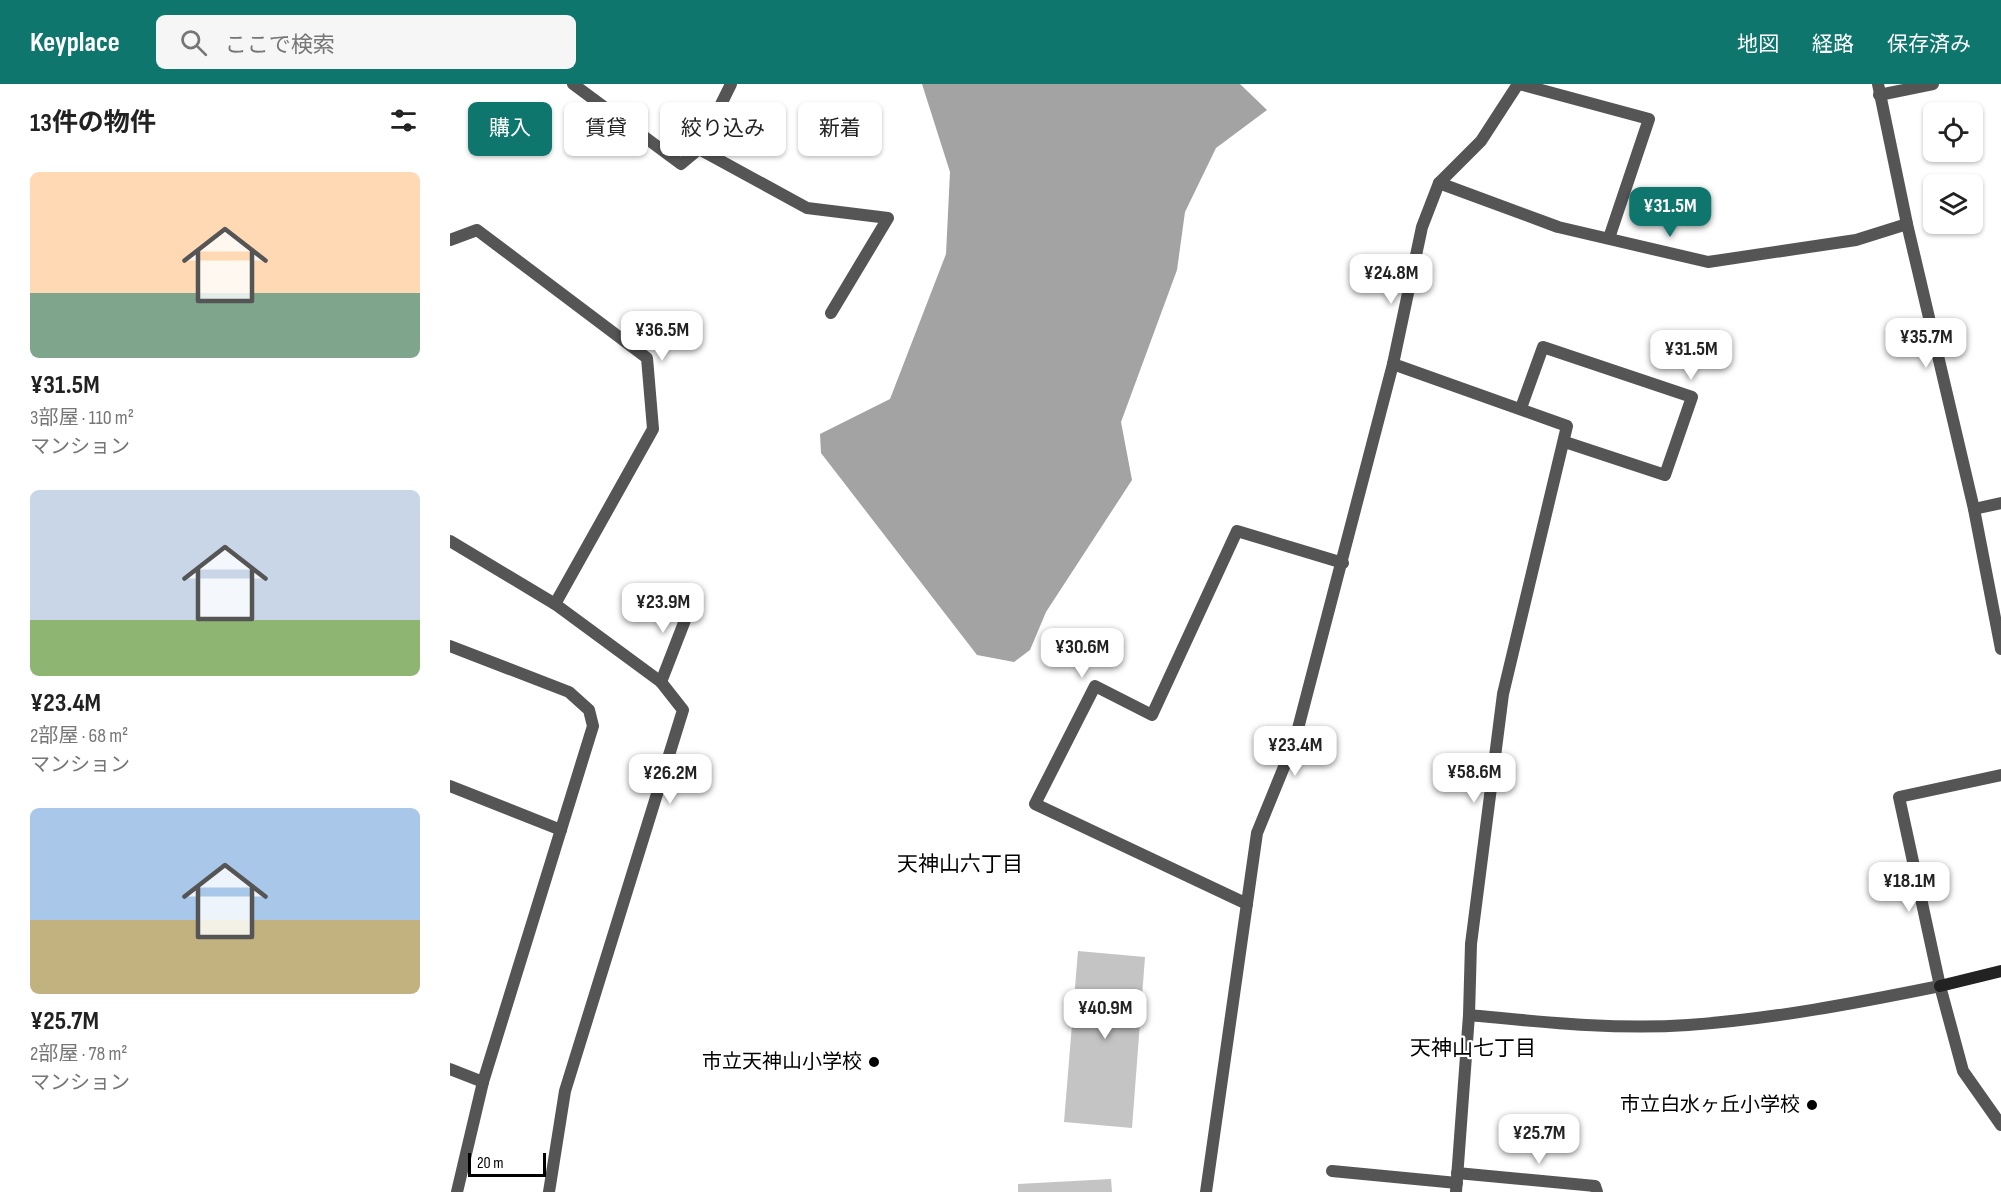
<!DOCTYPE html>
<html lang="ja">
<head>
<meta charset="utf-8">
<style>
	body { margin:0; font-family:"Sofia Sans Condensed","Noto Sans JP",sans-serif; background:#f6f6f6; color:#222; height:100vh; display:flex; flex-direction:column; font-size:22px; white-space:nowrap }
	* { box-sizing:border-box; margin:0 }
	p { font-size:20px; color:#767676 }
	.icon { flex:none; width:33px; height:33px; fill:none; stroke:currentColor; stroke-width:2; stroke-linecap:round; stroke-linejoin:round }
	.map { position:relative; flex:1; overflow:hidden }
	.sheet { display:flex; flex-direction:column; background:#fff; width:450px }
	.sheet>* { flex:none }
	.guide { position:absolute; left:18px; top:18px; width:570px; height:54px; display:flex; gap:12px }
	.tools { position:absolute; left:1473px; top:18px; display:grid; gap:12px }
	.tools a { display:grid; place-items:center; width:60px; height:60px; border-radius:9px; background:#fff; box-shadow:0 2px 4px #0004; font-size:30px }
	.scale { position:absolute; left:18px; bottom:15px; width:78px; box-sizing:border-box; padding-left:6px; border:3px solid #000; border-top:0; font-size:16px; line-height:21px; white-space:nowrap; color:#000; -webkit-text-stroke:4px #fff; paint-order:stroke }
	.price { position:absolute; translate:-50% -51px; padding:0 14px; border-radius:12px; background:#fff; color:#222; font-size:20px; line-height:39px; filter:drop-shadow(0 2px 3px #0008) }
	.price::after { content:''; position:absolute; left:50%; top:36px; width:18px; height:14px; margin-left:-9px; background:inherit; clip-path:polygon(0 0,100% 0,50% 100%) }
	.price.active { background:#0f766e; color:#fff }
	ul { padding:0; list-style:none }
	li { display:grid; align-content:center; gap:12px; height:318px; padding:0 30px }
	li span { display:grid; place-items:center; height:186px; border-radius:9px; color:#555 }
	li>.icon { margin-inline-start:auto }
	span .icon { width:108px; height:108px; fill:#fffc; stroke-width:1 }
	li b { font-size:26px }
	h2 { display:flex; justify-content:space-between; align-items:center; height:72px; padding:0 30px; font-size:26px }
	.pill { padding:0 21px; border-radius:9px; background:#fff; box-shadow:0 2px 4px #0004; font-size:21px; line-height:54px }
	.pill.active { background:#0f766e; color:#fff }
	header { display:flex; align-items:center; gap:36px; box-sizing:border-box; height:84px; padding:0 30px; background:#0f766e; color:#fff }
	header strong { font-size:28px }
	nav { display:flex; gap:33px; margin-inline-start:auto; font-size:21px }
	.search { width:420px; height:54px; background:#f6f6f6; display:flex; align-items:center; gap:15px; box-sizing:border-box; padding:0 21px; border-radius:9px; color:#767676; font-size:22px }
	main { display:flex; flex:1; min-height:0 }
	.map>svg:first-child { display:block }
	.water { fill:#a3a3a3 }
	.building { fill:#c4c4c4 }
	.lines { fill:none; stroke-linecap:round; stroke-linejoin:round }
	.lane { stroke:#555; stroke-width:12 }
	.street { stroke:#555; stroke-width:12 }
	.secondary { stroke:#222; stroke-width:12 }
	.poi-dot { fill:#000; stroke:#fff; stroke-width:2 }
	.labels { text-anchor:middle; dominant-baseline:central; stroke-width:4.5; stroke-linejoin:round; paint-order:stroke }
	.poi-label { font-size:20px; fill:#000; stroke:#fff; text-anchor:end }
	.neighbourhood-label { font-size:21px; fill:#000; stroke:#fff }
</style>
</head>
<body>
<header>
<strong>Keyplace</strong>
<div class="search"><svg class="icon" aria-label="search" viewBox="0 0 24 24"><circle cx="10" cy="10" r="6"/><path d="M15 15l6 6"/></svg>ここで検索</div>
<nav><a>地図</a><a>経路</a><a>保存済み</a></nav>
</header>
<main>
<section class="sheet">
<h2>13件の物件<svg class="icon" aria-label="filters" viewBox="0 0 24 24"><path d="M4 7h16M4 17h16"/><circle cx="9" cy="7" r="2"/><circle cx="15" cy="17" r="2"/></svg></h2>
<ul>
<li><span style="background:linear-gradient(#ffd9b3 65%,#7fa58c 0)"><svg class="icon" aria-label="home" viewBox="0 0 24 24"><path d="M3 11l9-7 9 7M6 9v11h12V9"/></svg></span><div><b>¥31.5M</b><p>3部屋 · 110 m²</p><p>マンション</p></div></li>
<li><span style="background:linear-gradient(#c9d6e8 70%,#8fb573 0)"><svg class="icon" aria-label="home" viewBox="0 0 24 24"><path d="M3 11l9-7 9 7M6 9v11h12V9"/></svg></span><div><b>¥23.4M</b><p>2部屋 · 68 m²</p><p>マンション</p></div></li>
<li><span style="background:linear-gradient(#a9c7e8 60%,#c2b280 0)"><svg class="icon" aria-label="home" viewBox="0 0 24 24"><path d="M3 11l9-7 9 7M6 9v11h12V9"/></svg></span><div><b>¥25.7M</b><p>2部屋 · 78 m²</p><p>マンション</p></div></li>
</ul>
</section>
<div class="map">
<svg width="1551" height="1108" viewBox="0 0 1551 1108">
	<rect width="100%" height="100%" fill="#fff"/>
	<path class="water" d="M472 0H790L817 26 766 64 735 128 727 186 671 338 682 396 596 528 580 566 564 578 527 571 371 369 370 350 440 315 496 170 500 88Z"/>
	<g class="building">
		<path d="M628 867 695 873 682 1044 614 1038Z"/>
		<path d="M661 1095 662 1108H568V1100Z"/>
	</g>
	<g class="lines">
		<path class="lane" d="M1019 931C1092 938 1165 946 1238 941 1323 935 1406 919 1490 902"/>
		<g class="street">
			<path d="M123 0 231 80 249 65 357 124 438 134 381 229"/>
			<path d="M1069 0 1199 35 1159 154"/>
			<path d="M1428 0 1457 140 1524 425 1551 565"/>
			<path d="M1429 11 1483 0"/>
			<path d="M249 65 281 0"/>
			<path d="M989 99 1108 143 1258 178 1406 156 1457 140"/>
			<path d="M0 156 27 146 197 274 203 345 105 520"/>
			<path d="M1071 324 1093 263 1242 313 1215 391 1115 358"/>
			<path d="M1524 425 1551 419"/>
			<path d="M0 457 105 520 211 598 233 626 115 1007 99 1108"/>
			<path d="M0 562 119 608 139 626 143 642 33 998 7 1108"/>
			<path d="M211 598 244 513"/>
			<path d="M1551 691 1449 713 1490 902 1513 987 1551 1041"/>
			<path d="M0 702 111 746"/>
			<path d="M797 820 585 720 645 602 702 631 787 447 893 479"/>
			<path d="M0 985 33 998"/>
			<path d="M882 1087 1007 1099"/>
			<path d="M1007 1089 1145 1102 1147 1108"/>
			<path d="M756 1108 807 749 845 656 943 280"/>
			<path d="M1006 1108 1019 931 1021 860 1053 610 1117 342 943 280 972 143 989 99 1031 57 1068 0"/>
		</g>
		<path class="secondary" d="M1490 902 1551 887"/>
	</g>
	<g class="poi-dot">
		<circle cx="424" cy="978" r="6"/>
		<circle cx="1362" cy="1021" r="6"/>
	</g>
	<g class="labels">
		<g class="poi-label">
			<text x="412" y="978">市立天神山小学校</text>
			<text x="1350" y="1021">市立白水ヶ丘小学校</text>
		</g>
		<g class="neighbourhood-label">
			<text x="510" y="780">天神山六丁目</text>
			<text x="1023" y="964">天神山七丁目</text>
		</g>
	</g>
</svg>
<div class="tools">
<a><svg class="icon" aria-label="locate" viewBox="0 0 24 24"><circle cx="12" cy="12" r="6"/><path d="M12 2v4M12 18v4M2 12h4M18 12h4"/></svg></a>
<a><svg class="icon" aria-label="layers" viewBox="0 0 24 24"><path d="M12 4l9 5-9 5-9-5zM3 14l9 5 9-5"/></svg></a>
</div>
<div class="scale">20 m</div>
<b class="price active" style="left:1220px;top:154px">¥31.5M</b>
<b class="price" style="left:941px;top:221px">¥24.8M</b>
<b class="price" style="left:212px;top:278px">¥36.5M</b>
<b class="price" style="left:1476px;top:285px">¥35.7M</b>
<b class="price" style="left:1241px;top:297px">¥31.5M</b>
<b class="price" style="left:213px;top:550px">¥23.9M</b>
<b class="price" style="left:632px;top:595px">¥30.6M</b>
<b class="price" style="left:845px;top:693px">¥23.4M</b>
<b class="price" style="left:1024px;top:720px">¥58.6M</b>
<b class="price" style="left:220px;top:721px">¥26.2M</b>
<b class="price" style="left:1459px;top:829px">¥18.1M</b>
<b class="price" style="left:655px;top:956px">¥40.9M</b>
<b class="price" style="left:1089px;top:1081px">¥25.7M</b>
<div class="guide">
<a class="pill active">購入</a>
<a class="pill">賃貸</a>
<a class="pill">絞り込み</a>
<a class="pill">新着</a>
</div>
</div>
</main>
</body>
</html>
